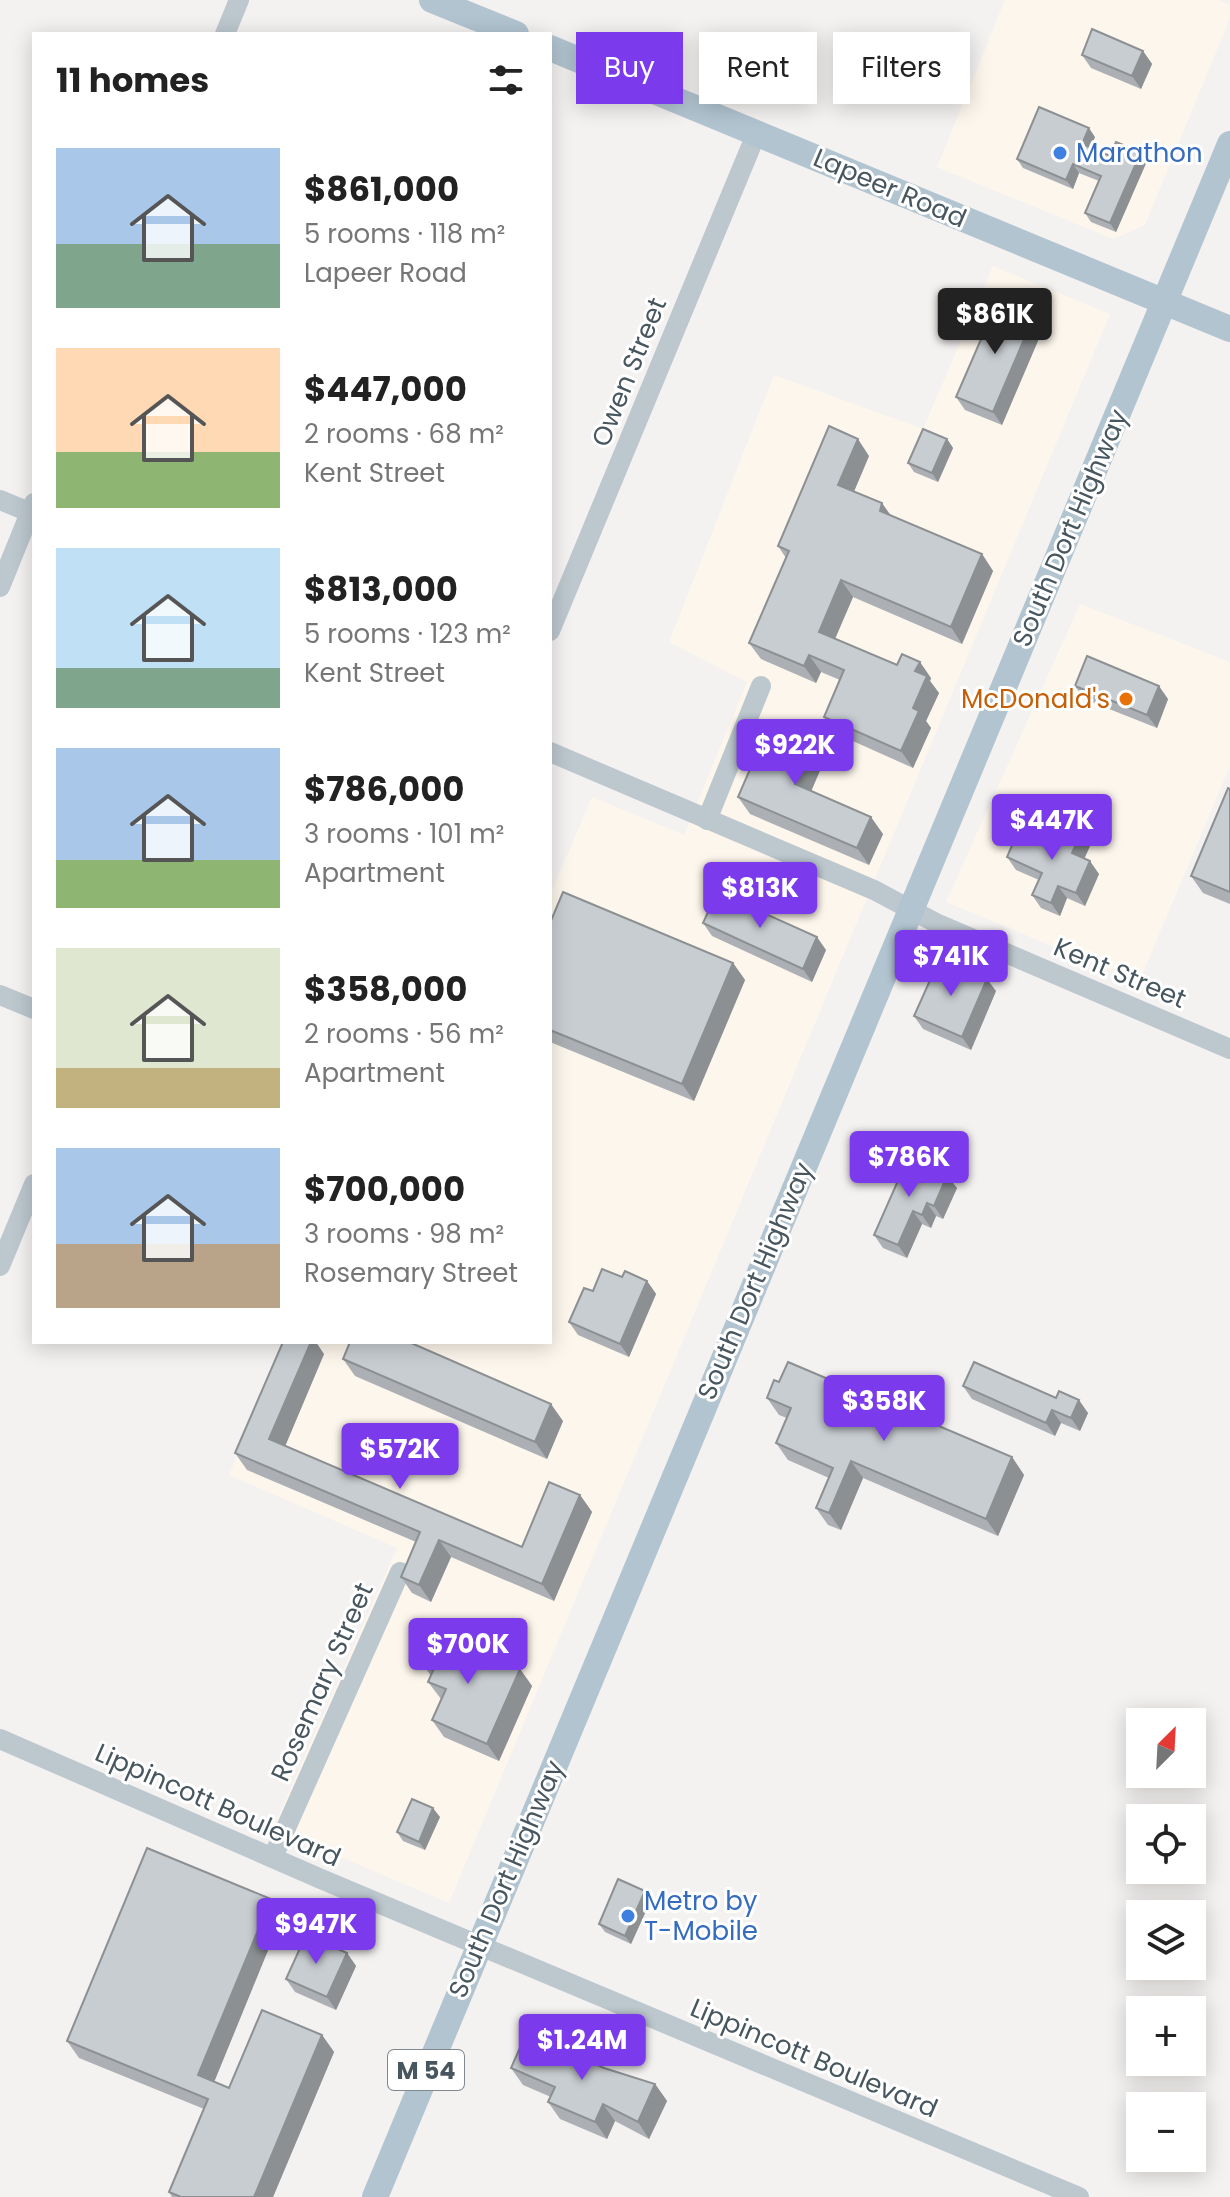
<!DOCTYPE html>
<html lang="en">
<head>
<meta charset="utf-8">
<style>
	body { margin:0; font-family:Poppins,sans-serif; background:#f2f2f2; color:#222; height:100vh; display:flex; flex-direction:column; font-size:30px; white-space:nowrap }
	* { box-sizing:border-box; margin:0 }
	p { font-size:26px; color:#767676 }
	.icon { flex:none; width:44px; height:44px; fill:none; stroke:currentColor; stroke-width:2; stroke-linecap:round; stroke-linejoin:round }
	.map { position:relative; flex:1; overflow:hidden }
	.panel { position:absolute; left:32px; top:32px; width:520px; height:1312px; display:flex; flex-direction:column; background:#fff; border-radius:0px; box-shadow:0 4px 20px #0003 }
	.panel>* { flex:none }
	.guide { position:absolute; left:576px; top:32px; width:534px; height:72px; display:flex; gap:16px }
	.needle { width:52px; rotate:24deg }
	.buttons { position:absolute; left:1126px; top:1708px; display:grid; gap:16px }
	.buttons a { display:grid; place-items:center; width:80px; height:80px; border-radius:0px; background:#fff; box-shadow:0 4px 20px #0003; font-size:40px }
	.price { position:absolute; translate:-50% -68px; padding:0 18px; border-radius:8px; background:#7c3aed; color:#fff; font-size:26px; line-height:52px; filter:drop-shadow(0 2px 4px #0008) }
	.price::after { content:''; position:absolute; left:50%; top:48px; width:24px; height:18px; margin-left:-12px; background:inherit; clip-path:polygon(0 0,100% 0,50% 100%) }
	.price.on { background:#222; color:#fff }
	ul { padding:0; list-style:none }
	li { display:flex; align-items:center; gap:24px; height:200px; padding:0 24px }
	li span { display:grid; place-items:center; flex:none; width:224px; height:160px; border-radius:0px; color:#555 }
	li>.icon { margin-inline-start:auto }
	span .icon { width:96px; height:96px; fill:#fffc; stroke-width:1 }
	li b { font-size:34px }
	h2 { display:flex; justify-content:space-between; align-items:center; height:96px; padding:0 24px; font-size:34px }
	.pill { padding:0 28px; border-radius:0px; background:#fff; box-shadow:0 4px 20px #0003; font-size:28px; line-height:72px }
	.pill.on { background:#7c3aed; color:#fff }
	.map>svg:first-child { display:block }
	.commercial { fill:#fdf6ec }
	.lines { fill:none; stroke-linecap:round; stroke-linejoin:round }
	.minor { stroke:#bcc7ce; stroke-width:20 }
	.major { stroke:#b1c4d0; stroke-width:26 }
	.wall { fill:#acb0b4 }
	.shaded-wall { fill:#8c9092 }
	.building { fill:#c8cdd1; stroke:#8c9092; stroke-width:2 }
	.shop-dot { fill:#3f7fe0; stroke:#fff; stroke-width:3 }
	.food-dot { fill:#e8710a; stroke:#fff; stroke-width:3 }
	.labels { text-anchor:middle; dominant-baseline:central; stroke-width:6; stroke-linejoin:round; paint-order:stroke }
	.shield { fill:#fff; stroke:#7f898f; stroke-width:2 }
	.shield-label { font-size:24px; font-weight:bold; fill:#48575f }
	.shop-label { font-size:26px; fill:#366cbe; stroke:#fff; text-anchor:start }
	.street-label { font-size:26px; fill:#48575f; stroke:#fff }
	.food-label { font-size:26px; fill:#c56008; stroke:#fff; text-anchor:end }
</style>
</head>
<body>
<div class="map">
<svg width="1230" height="2197" viewBox="0 0 1230 2197">
	<rect width="100%" height="100%" fill="#f4f1f1"/>
	<g class="commercial">
		<path d="M1005 0H1219L1230 5V18L1145 225 1113 239 937 167Z"/>
		<path d="M993 266 1110 314 449 1903 273 1828 397 1548 229 1475 284 1342H550V895L592 797 684 835 747 682 669 642 774 375 923 429Z"/>
		<path d="M1080 604 1230 662V766L1139 982 946 902Z"/>
	</g>
	<g class="lines">
		<g class="minor">
			<path d="M225 34 239 0"/>
			<path d="M0 500 34 514"/>
			<path d="M0 587 34 503"/>
			<path d="M550 631 757 132"/>
			<path d="M550 752 874 890 938 924 1230 1049"/>
			<path d="M707 820 761 686"/>
			<path d="M0 995 34 1009"/>
			<path d="M0 1266 34 1184"/>
			<path d="M0 1739 321 1879 1079 2197"/>
			<path d="M273 1857 400 1572"/>
		</g>
		<g class="major">
			<path d="M432 0 516 34"/>
			<path d="M550 48 1230 329"/>
			<path d="M375 2197 1230 144"/>
		</g>
	</g>
	<g class="wall">
		<path d="M1143 51 1152 64 1141 89 1091 68 1082 55Z"/>
		<path d="M1095 137 1090 148 1110 156 1147 161 1116 232 1091 222 1085 213 1099 181 1079 173 1073 189 1023 168 1017 159Z"/>
		<path d="M1034 316 1043 329 1002 425 965 410 956 397Z"/>
		<path d="M947 439 953 448 938 482 914 472 908 463Z"/>
		<path d="M869 456 854 491 891 515 982 554 993 571 962 644 853 597 835 639 931 678 930 681 939 693 926 721 931 728 913 768 835 733 824 717 840 680 821 672 816 683 761 659 749 643 786 558 778 546Z"/>
		<path d="M1075 686 1168 699 1157 728 1084 699Z"/>
		<path d="M745 748 824 761 811 791 883 834 869 865 750 814 738 797 754 760Z"/>
		<path d="M1230 789V904L1203 893 1191 876Z"/>
		<path d="M1081 833 1090 846 1084 859 1099 874 1085 906 1067 898 1060 916 1041 908 1032 895 1039 880 1016 870 1007 857 1051 849Z"/>
		<path d="M550 923 733 963 745 980 694 1101 550 1042Z"/>
		<path d="M703 923 826 950 812 982 712 936Z"/>
		<path d="M996 991 971 1050 923 1029 914 1016Z"/>
		<path d="M947 1176 957 1188 943 1219 936 1216 931 1228 922 1224 907 1258 883 1248 874 1235Z"/>
		<path d="M622 1277 647 1281 656 1294 629 1357 578 1335 569 1322 593 1291Z"/>
		<path d="M324 1354 285 1446 522 1547 580 1495 592 1512 554 1601 451 1557 431 1602 412 1593 401 1577 416 1542 247 1470 235 1453Z"/>
		<path d="M343 1359 563 1421 547 1459 355 1376Z"/>
		<path d="M963 1386 1056 1398 1088 1413 1080 1431 1061 1423 1055 1436 972 1399Z"/>
		<path d="M767 1398 1012 1457 1024 1475 998 1536 863 1478 841 1530 828 1525 816 1508 829 1478 788 1460 776 1443 787 1418 779 1415Z"/>
		<path d="M420 1660 520 1669 532 1686 499 1761 444 1737 432 1720 441 1699 428 1682 431 1676Z"/>
		<path d="M440 1817 425 1850 403 1841 397 1832Z"/>
		<path d="M271 1899 282 1916 214 2082 229 2088 322 2035 334 2052 273 2197H172L169 2192 204 2109 79 2058 67 2041Z"/>
		<path d="M651 1900 631 1944 605 1932 599 1924Z"/>
		<path d="M347 1953 356 1966 336 2010 295 1992 286 1979Z"/>
		<path d="M511 2068H604L655 2084 667 2101 649 2139 615 2121 607 2139 560 2119 548 2102 551 2097 523 2085Z"/>
	</g>
	<g class="shaded-wall">
		<path d="M1143 51 1152 64 1141 89 1132 76Z"/>
		<path d="M1089 128 1095 137 1088 153 1082 144Z"/>
		<path d="M1141 152 1147 161 1116 232 1110 223Z"/>
		<path d="M1073 164 1079 173 1073 189 1066 180Z"/>
		<path d="M1034 316 1043 329 1002 425 993 412Z"/>
		<path d="M858 439 869 456 850 501 838 485Z"/>
		<path d="M947 439 953 448 938 482 932 473Z"/>
		<path d="M882 503 894 520 880 511Z"/>
		<path d="M982 554 993 571 962 644 951 627Z"/>
		<path d="M841 580 853 597 831 648 819 632Z"/>
		<path d="M809 655 821 672 816 683 804 666Z"/>
		<path d="M920 662 931 678 930 681 939 693 926 721 931 728 913 768 901 751 913 708 915 671Z"/>
		<path d="M1159 686 1168 699 1157 728 1147 715Z"/>
		<path d="M812 744 824 761 807 801 795 784Z"/>
		<path d="M871 817 883 834 869 865 857 848Z"/>
		<path d="M1081 833 1090 846 1081 866 1072 853Z"/>
		<path d="M1090 861 1099 874 1085 906 1076 893Z"/>
		<path d="M1058 886 1067 898 1060 916 1051 903Z"/>
		<path d="M817 937 826 950 812 982 803 969Z"/>
		<path d="M733 963 745 980 694 1101 682 1084Z"/>
		<path d="M987 979 996 991 971 1050 962 1037Z"/>
		<path d="M947 1176 957 1188 943 1219 934 1206Z"/>
		<path d="M927 1203 936 1216 931 1228 922 1215Z"/>
		<path d="M913 1211 922 1224 907 1258 898 1245Z"/>
		<path d="M647 1281 656 1294 629 1357 620 1344Z"/>
		<path d="M311 1342H316L324 1354 281 1456 269 1439Z"/>
		<path d="M1079 1400 1088 1413 1080 1431 1071 1418Z"/>
		<path d="M551 1404 563 1421 547 1459 535 1442Z"/>
		<path d="M1052 1410 1061 1423 1055 1436 1046 1423Z"/>
		<path d="M1012 1457 1024 1475 998 1536 986 1519Z"/>
		<path d="M851 1461 863 1478 841 1530 829 1513Z"/>
		<path d="M580 1495 592 1512 554 1601 542 1584Z"/>
		<path d="M439 1540 451 1557 431 1602 419 1585Z"/>
		<path d="M520 1669 532 1686 499 1761 487 1744Z"/>
		<path d="M433 1808 440 1817 425 1850 419 1842Z"/>
		<path d="M645 1891 651 1900 631 1944 625 1936Z"/>
		<path d="M271 1899 282 1916 210 2092 198 2075Z"/>
		<path d="M347 1953 356 1966 336 2010 327 1997Z"/>
		<path d="M322 2035 334 2052 273 2197H254Z"/>
		<path d="M655 2084 667 2101 649 2139 638 2122Z"/>
		<path d="M603 2104 615 2121 607 2139 595 2122Z"/>
	</g>
	<g class="building">
		<path d="M1092 29 1143 51 1132 76 1082 55Z"/>
		<path d="M1039 107 1089 128 1082 144 1110 156 1116 142 1141 152 1110 223 1085 213 1101 176 1073 164 1066 180 1017 159Z"/>
		<path d="M998 300 1034 316 993 412 956 397Z"/>
		<path d="M829 426 858 439 838 485 882 503 880 511 982 554 951 627 841 580 819 632 897 665 902 654 920 662 915 671 927 676 913 708 919 711 901 751 824 717 844 670 809 655 804 666 749 643 789 551 778 546Z"/>
		<path d="M923 429 947 439 932 473 908 463Z"/>
		<path d="M1087 656 1159 686 1147 715 1075 686Z"/>
		<path d="M758 720 812 744 795 784 871 817 857 848 738 797 757 753 745 748Z"/>
		<path d="M1228 788 1230 789V892L1191 876Z"/>
		<path d="M1061 824 1081 833 1072 853 1090 861 1076 893 1058 886 1051 903 1032 895 1042 873 1007 857 1017 834 1051 849Z"/>
		<path d="M563 892 733 963 682 1084 550 1030V923Z"/>
		<path d="M717 892 817 937 803 969 703 923Z"/>
		<path d="M940 958 987 979 962 1037 914 1016Z"/>
		<path d="M908 1158 947 1176 934 1206 927 1203 922 1215 913 1211 898 1245 874 1235Z"/>
		<path d="M602 1269 622 1277 625 1271 647 1281 620 1344 569 1322 584 1288 593 1291Z"/>
		<path d="M283 1342H311L269 1439 522 1547 549 1482 580 1495 542 1584 439 1540 419 1585 401 1577 420 1532 235 1453Z"/>
		<path d="M350 1342H409L551 1404 535 1442 343 1359Z"/>
		<path d="M788 1362 1012 1457 986 1519 851 1461 829 1513 816 1508 833 1468 776 1443 791 1408 767 1398 774 1380 779 1382Z"/>
		<path d="M974 1362 1056 1398 1059 1391 1079 1400 1071 1418 1052 1410 1046 1423 963 1386Z"/>
		<path d="M432 1631 520 1669 487 1744 432 1720 446 1689 428 1682 435 1666 420 1660Z"/>
		<path d="M412 1799 433 1808 419 1842 397 1832Z"/>
		<path d="M147 1848 271 1899 198 2075 229 2088 262 2010 322 2035 254 2197H181L169 2192 208 2099 67 2041Z"/>
		<path d="M618 1879 645 1891 625 1936 599 1924Z"/>
		<path d="M306 1935 347 1953 327 1997 286 1979Z"/>
		<path d="M526 2034 604 2068 655 2084 638 2122 603 2104 595 2122 548 2102 555 2087 511 2068Z"/>
	</g>
	<g class="shop-dot">
		<circle cx="1060" cy="153" r="8"/>
		<circle cx="628" cy="1916" r="8"/>
	</g>
	<circle class="food-dot" cx="1126" cy="699" r="8"/>
	<g class="labels">
		<rect class="shield" x="388" y="2050" width="76" height="40" rx="6"/>
		<g class="shield-label">
			<text x="426" y="2070">M 54</text>
		</g>
		<g class="shop-label">
			<text x="1076" y="153">Marathon</text>
			<text x="644" y="1901">Metro by<tspan x="644" dy="30">T-Mobile</tspan></text>
		</g>
		<g class="street-label">
			<text transform="translate(890 188) rotate(23)">Lapeer Road</text>
			<text transform="translate(629 372) rotate(-68)">Owen Street</text>
			<text transform="translate(1070 528) rotate(-67)">South Dort Highway</text>
			<text transform="translate(1120 973) rotate(23)">Kent Street</text>
			<text transform="translate(755 1281) rotate(-67)">South Dort Highway</text>
			<text transform="translate(322 1682) rotate(-66)">Rosemary Street</text>
			<text transform="translate(218 1805) rotate(24)">Lippincott Boulevard</text>
			<text transform="translate(506 1879) rotate(-67)">South Dort Highway</text>
			<text transform="translate(814 2058) rotate(23)">Lippincott Boulevard</text>
		</g>
		<g class="food-label">
			<text x="1110" y="699">McDonald's</text>
		</g>
	</g>
</svg>
<div class="buttons">
<a><svg class="needle" viewBox="-14 -14 28 28"><path d="M0-13l5 13h-10z" fill="#e53935"/><path d="M0 13l5-13h-10z" fill="#767676"/></svg></a>
<a><svg class="icon" aria-label="locate" viewBox="0 0 24 24"><circle cx="12" cy="12" r="6"/><path d="M12 2v4M12 18v4M2 12h4M18 12h4"/></svg></a>
<a><svg class="icon" aria-label="layers" viewBox="0 0 24 24"><path d="M12 4l9 5-9 5-9-5zM3 14l9 5 9-5"/></svg></a>
<a>+</a>
<a>−</a>
</div>
<b class="price on" style="left:995px;top:356px">$861K</b>
<b class="price" style="left:795px;top:787px">$922K</b>
<b class="price" style="left:1052px;top:862px">$447K</b>
<b class="price" style="left:760px;top:930px">$813K</b>
<b class="price" style="left:951px;top:998px">$741K</b>
<b class="price" style="left:909px;top:1199px">$786K</b>
<b class="price" style="left:884px;top:1443px">$358K</b>
<b class="price" style="left:400px;top:1491px">$572K</b>
<b class="price" style="left:468px;top:1686px">$700K</b>
<b class="price" style="left:316px;top:1966px">$947K</b>
<b class="price" style="left:582px;top:2082px">$1.24M</b>
<div class="guide">
<a class="pill on">Buy</a>
<a class="pill">Rent</a>
<a class="pill">Filters</a>
</div>
<section class="panel">
<h2>11 homes<svg class="icon" aria-label="filters" viewBox="0 0 24 24"><path d="M4 7h16M4 17h16"/><circle cx="9" cy="7" r="2"/><circle cx="15" cy="17" r="2"/></svg></h2>
<ul>
<li><span style="background:linear-gradient(#a9c7e8 60%,#7fa58c 0)"><svg class="icon" aria-label="home" viewBox="0 0 24 24"><path d="M3 11l9-7 9 7M6 9v11h12V9"/></svg></span><div><b>$861,000</b><p>5 rooms · 118 m²</p><p>Lapeer Road</p></div></li>
<li><span style="background:linear-gradient(#ffd9b3 65%,#8fb573 0)"><svg class="icon" aria-label="home" viewBox="0 0 24 24"><path d="M3 11l9-7 9 7M6 9v11h12V9"/></svg></span><div><b>$447,000</b><p>2 rooms · 68 m²</p><p>Kent Street</p></div></li>
<li><span style="background:linear-gradient(#bfe0f5 75%,#7fa58c 0)"><svg class="icon" aria-label="home" viewBox="0 0 24 24"><path d="M3 11l9-7 9 7M6 9v11h12V9"/></svg></span><div><b>$813,000</b><p>5 rooms · 123 m²</p><p>Kent Street</p></div></li>
<li><span style="background:linear-gradient(#a9c7e8 70%,#8fb573 0)"><svg class="icon" aria-label="home" viewBox="0 0 24 24"><path d="M3 11l9-7 9 7M6 9v11h12V9"/></svg></span><div><b>$786,000</b><p>3 rooms · 101 m²</p><p>Apartment</p></div></li>
<li><span style="background:linear-gradient(#dfe7d0 75%,#c2b280 0)"><svg class="icon" aria-label="home" viewBox="0 0 24 24"><path d="M3 11l9-7 9 7M6 9v11h12V9"/></svg></span><div><b>$358,000</b><p>2 rooms · 56 m²</p><p>Apartment</p></div></li>
<li><span style="background:linear-gradient(#a9c7e8 60%,#b9a48a 0)"><svg class="icon" aria-label="home" viewBox="0 0 24 24"><path d="M3 11l9-7 9 7M6 9v11h12V9"/></svg></span><div><b>$700,000</b><p>3 rooms · 98 m²</p><p>Rosemary Street</p></div></li>
</ul>
</section>
</div>
</body>
</html>
